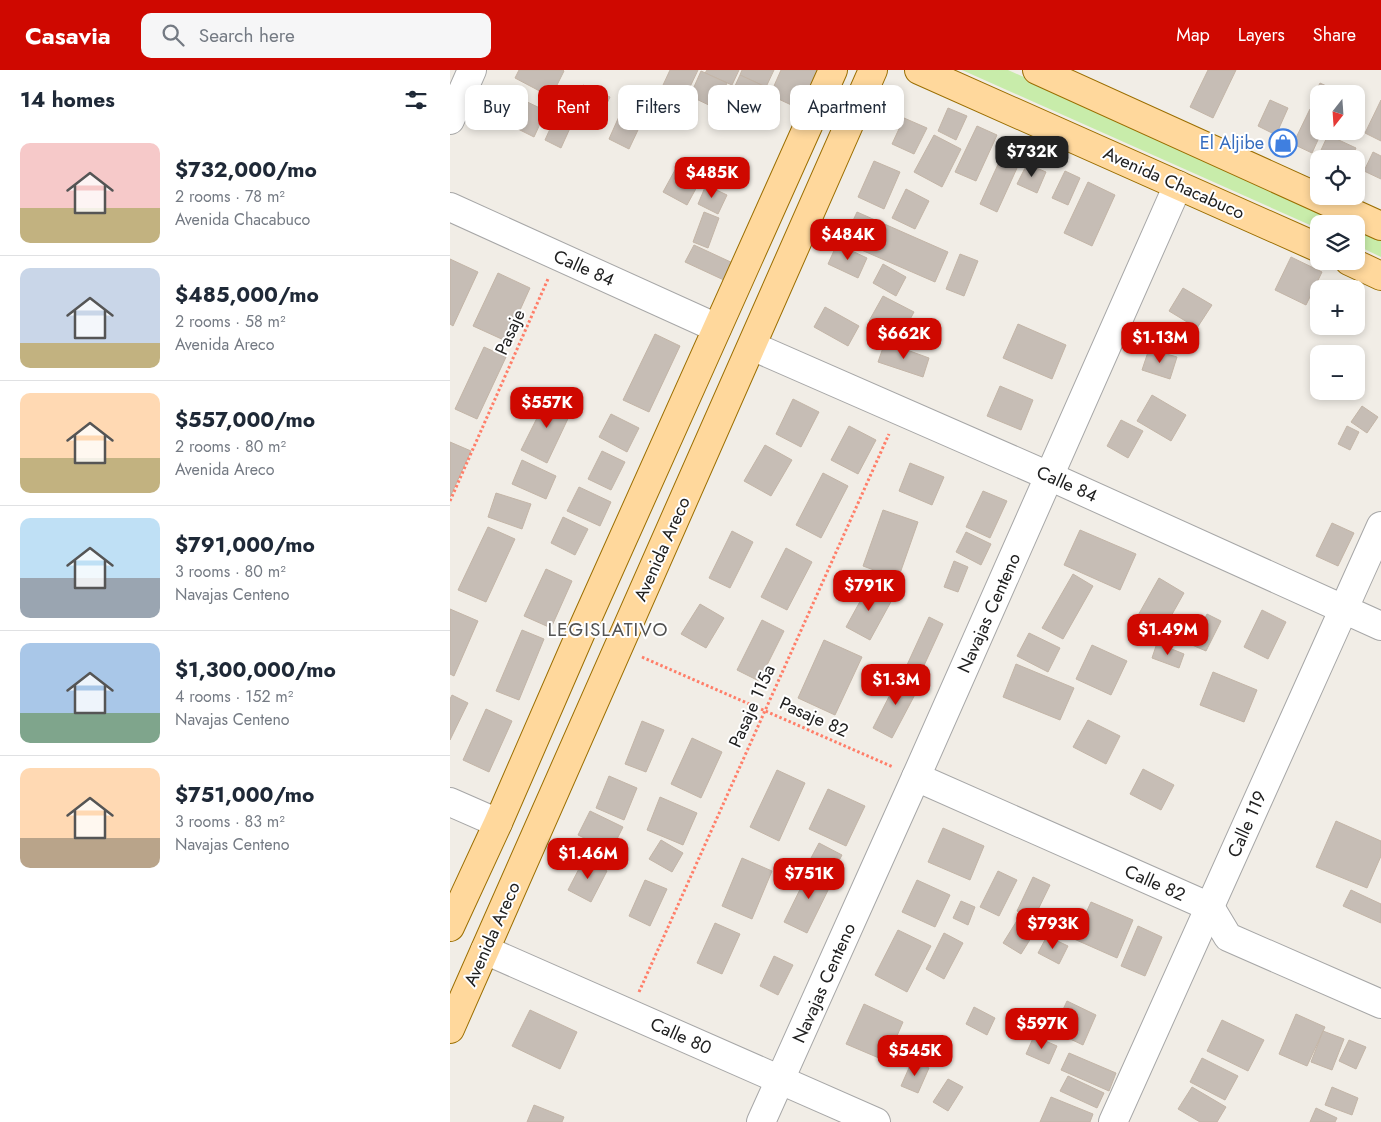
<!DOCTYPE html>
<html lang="en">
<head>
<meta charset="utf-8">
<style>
	body { margin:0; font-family:Jost,sans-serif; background:#f6f6f7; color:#1f2937; height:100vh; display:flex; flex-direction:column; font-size:19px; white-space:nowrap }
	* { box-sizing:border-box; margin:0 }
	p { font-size:16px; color:#747a83 }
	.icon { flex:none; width:28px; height:28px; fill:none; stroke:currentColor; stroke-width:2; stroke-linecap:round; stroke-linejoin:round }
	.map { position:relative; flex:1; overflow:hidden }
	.panel { display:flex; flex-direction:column; background:#fff; width:450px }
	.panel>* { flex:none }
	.hud { position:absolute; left:15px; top:15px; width:475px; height:45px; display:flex; gap:10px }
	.needle { width:32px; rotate:197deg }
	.tools { position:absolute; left:860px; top:15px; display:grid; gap:10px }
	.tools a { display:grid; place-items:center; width:55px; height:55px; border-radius:10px; background:#fff; box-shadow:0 2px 8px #0003; font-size:25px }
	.price { position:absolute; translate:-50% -42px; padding:0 11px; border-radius:10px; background:#cf0800; color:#fff; font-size:16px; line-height:32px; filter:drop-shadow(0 1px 2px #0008) }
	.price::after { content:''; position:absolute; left:50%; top:30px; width:15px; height:11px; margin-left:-8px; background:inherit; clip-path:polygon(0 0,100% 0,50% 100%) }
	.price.active { background:#222; color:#fff }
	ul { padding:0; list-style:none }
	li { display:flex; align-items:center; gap:15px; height:125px; padding:0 20px }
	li+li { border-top:1px solid #e0e1e3 }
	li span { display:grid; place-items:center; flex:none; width:140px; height:100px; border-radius:10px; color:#555 }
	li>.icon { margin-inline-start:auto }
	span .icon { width:60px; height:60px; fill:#fffc; stroke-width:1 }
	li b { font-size:21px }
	h2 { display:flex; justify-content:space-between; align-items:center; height:60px; padding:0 20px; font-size:21px }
	.tag { padding:0 18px; border-radius:10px; background:#fff; box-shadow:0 2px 8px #0003; font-size:18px; line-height:45px }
	.tag.active { background:#cf0800; color:#fff }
	header { display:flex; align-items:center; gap:30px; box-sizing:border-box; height:70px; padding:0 25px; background:#cf0800; color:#fff }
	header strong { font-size:24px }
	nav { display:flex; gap:28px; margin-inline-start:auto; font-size:18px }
	.search { width:350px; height:45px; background:#f6f6f7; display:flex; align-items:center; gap:12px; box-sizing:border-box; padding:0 18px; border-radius:10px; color:#747a83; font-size:19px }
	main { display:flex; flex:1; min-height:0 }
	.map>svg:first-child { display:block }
	.grass { fill:#c8ecaa }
	.building { fill:#c6bdb5; stroke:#c3b5a7 }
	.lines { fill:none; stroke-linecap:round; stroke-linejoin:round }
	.minor-casing { stroke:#a7a7a7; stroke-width:30 }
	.major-casing { stroke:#9b6e00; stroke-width:30 }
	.path { stroke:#ff7e69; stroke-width:3; stroke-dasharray:2.5 2.5; stroke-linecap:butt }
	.minor { stroke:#fff; stroke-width:28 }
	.major { stroke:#ffd89c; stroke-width:28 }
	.labels { text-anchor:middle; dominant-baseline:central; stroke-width:4; stroke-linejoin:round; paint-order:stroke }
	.shop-label { font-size:18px; fill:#366cbe; stroke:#fff; text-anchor:end }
	.street-label { font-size:18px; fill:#202020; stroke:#fff }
	.neighbourhood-label { font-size:19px; letter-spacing:1px; fill:#535353; stroke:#fff }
</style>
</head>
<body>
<header>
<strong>Casavia</strong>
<div class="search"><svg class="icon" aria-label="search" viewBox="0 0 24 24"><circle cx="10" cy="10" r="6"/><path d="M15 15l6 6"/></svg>Search here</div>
<nav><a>Map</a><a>Layers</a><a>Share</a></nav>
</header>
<main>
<section class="panel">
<h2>14 homes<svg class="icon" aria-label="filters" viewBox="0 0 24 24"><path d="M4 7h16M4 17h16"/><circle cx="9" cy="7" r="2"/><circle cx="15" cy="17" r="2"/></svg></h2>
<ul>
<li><span style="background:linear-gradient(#f6c9c9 65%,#c2b280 0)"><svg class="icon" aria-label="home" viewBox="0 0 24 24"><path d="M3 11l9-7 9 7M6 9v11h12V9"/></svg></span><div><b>$732,000/mo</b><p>2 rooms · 78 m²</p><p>Avenida Chacabuco</p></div></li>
<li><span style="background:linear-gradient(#c9d6e8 75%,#c2b280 0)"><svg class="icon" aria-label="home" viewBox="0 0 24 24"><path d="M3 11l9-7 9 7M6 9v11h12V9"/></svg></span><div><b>$485,000/mo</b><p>2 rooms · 58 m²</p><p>Avenida Areco</p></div></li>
<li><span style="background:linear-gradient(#ffd9b3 65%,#c2b280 0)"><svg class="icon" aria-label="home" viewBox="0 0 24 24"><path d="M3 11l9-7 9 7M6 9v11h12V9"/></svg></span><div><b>$557,000/mo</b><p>2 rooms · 80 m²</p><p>Avenida Areco</p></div></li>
<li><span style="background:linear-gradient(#bfe0f5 60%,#9aa5b1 0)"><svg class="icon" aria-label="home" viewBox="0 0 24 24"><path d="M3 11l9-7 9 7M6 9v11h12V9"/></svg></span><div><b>$791,000/mo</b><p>3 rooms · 80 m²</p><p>Navajas Centeno</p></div></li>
<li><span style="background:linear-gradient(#a9c7e8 70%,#7fa58c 0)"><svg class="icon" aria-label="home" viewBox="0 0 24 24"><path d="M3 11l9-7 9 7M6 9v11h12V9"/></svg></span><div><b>$1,300,000/mo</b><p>4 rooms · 152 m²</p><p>Navajas Centeno</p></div></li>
<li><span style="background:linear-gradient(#ffd9b3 70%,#b9a48a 0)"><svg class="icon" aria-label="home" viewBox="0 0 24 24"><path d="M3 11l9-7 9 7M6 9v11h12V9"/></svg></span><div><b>$751,000/mo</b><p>3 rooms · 83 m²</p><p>Navajas Centeno</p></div></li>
</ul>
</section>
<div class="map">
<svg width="931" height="1052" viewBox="0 0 931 1052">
	<rect width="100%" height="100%" fill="#f1ede6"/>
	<g class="grass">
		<path d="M512 0H558L903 154H869V159Z"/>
		<path d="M906 155 931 166V187L906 175Z"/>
	</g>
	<g class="building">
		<path d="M69 0H113L114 1 101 27 65 8Z"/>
		<path d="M220 0H248L230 38 207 28Z"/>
		<path d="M257 0H289L282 15 255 3Z"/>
		<path d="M292 0H324L316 17 290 5Z"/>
		<path d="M331 0H371L352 40 320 25Z"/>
		<path d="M758 0H786L763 48 740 37Z"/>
		<path d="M251 1 277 13 265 38 240 26Z"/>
		<path d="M290 5 316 17 305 41 279 29Z"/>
		<path d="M870 13 889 22 888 24H869V34L861 31Z"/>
		<path d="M133 15 160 27 153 42 126 29Z"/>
		<path d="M69 28 96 41 84 67 56 53Z"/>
		<path d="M820 30 838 38 826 65 808 56Z"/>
		<path d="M931 30V71L915 63Z"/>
		<path d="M175 33 196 43 179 79 159 69Z"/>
		<path d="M498 38 517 46 506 70 488 61Z"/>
		<path d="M109 39 125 47 111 78 95 70Z"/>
		<path d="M860 39 869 43V61H872L862 83 843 74Z"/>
		<path d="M454 48 477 58 464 84 442 74Z"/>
		<path d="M527 56 547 65 526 111 505 102Z"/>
		<path d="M484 65 511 79 492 117 464 102Z"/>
		<path d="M878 65 906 78 901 89H869V94L865 93Z"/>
		<path d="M923 82 931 86V109L914 101Z"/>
		<path d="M231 89 255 102 237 135 213 122Z"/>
		<path d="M550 90 567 98 547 142 530 134Z"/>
		<path d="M424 91 450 102 434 139 408 127Z"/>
		<path d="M577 94 596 102 587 123 567 114Z"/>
		<path d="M615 101 630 108 618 135 602 128Z"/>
		<path d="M638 112 665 125 642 176 614 163Z"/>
		<path d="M256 115 277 125 268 144 248 134Z"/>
		<path d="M456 119 479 131 465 159 442 148Z"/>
		<path d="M254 142 269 148 258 178 243 172Z"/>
		<path d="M407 142 498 182 485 212 393 172Z"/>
		<path d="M387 174 417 188 408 208 378 194Z"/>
		<path d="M244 175 285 194 276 211 235 192Z"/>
		<path d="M510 184 528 191 514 226 496 219Z"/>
		<path d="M841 187 872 202 856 235 825 220Z"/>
		<path d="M0 189 28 202 3 256 0 254Z"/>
		<path d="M433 194 456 207 446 226 423 213Z"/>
		<path d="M48 203 80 218 56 271 23 256Z"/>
		<path d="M893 213 913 222 906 235V219H890Z"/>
		<path d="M733 218 762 235 747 258 719 241Z"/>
		<path d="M433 226 464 242 450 268 419 251Z"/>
		<path d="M375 237 409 256 398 276 364 257Z"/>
		<path d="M568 254 616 275 602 309 553 288Z"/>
		<path d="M205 264 230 276 199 342 173 330Z"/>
		<path d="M435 272 479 288 473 307 428 292Z"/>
		<path d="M34 277 56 287 27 349 5 339Z"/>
		<path d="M699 279 727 287 720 309 692 300Z"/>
		<path d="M550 316 583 330 571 360 537 346Z"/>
		<path d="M702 325 736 345 721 371 687 351Z"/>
		<path d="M98 326 123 338 97 393 71 380Z"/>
		<path d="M343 329 369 342 351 377 326 364Z"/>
		<path d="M912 336 928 347 917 363 901 352Z"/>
		<path d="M161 344 189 358 177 382 149 367Z"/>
		<path d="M671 350 693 361 678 388 657 376Z"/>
		<path d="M399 356 426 370 408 404 381 390Z"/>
		<path d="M897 356 909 362 900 380 888 374Z"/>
		<path d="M0 372 21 381 0 427Z"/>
		<path d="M315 375 342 390 321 426 294 411Z"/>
		<path d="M152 381 175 392 161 420 138 409Z"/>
		<path d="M72 390 106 406 96 429 62 414Z"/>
		<path d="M460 393 494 407 482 435 449 421Z"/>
		<path d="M373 403 398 416 371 468 346 455Z"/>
		<path d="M129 417 161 432 150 456 117 441Z"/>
		<path d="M533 421 557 431 540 468 516 457Z"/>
		<path d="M46 423 81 434 72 459 38 447Z"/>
		<path d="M433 440 468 452 448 509 413 496Z"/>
		<path d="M113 447 138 459 125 485 101 473Z"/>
		<path d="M882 453 904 463 888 496 866 486Z"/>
		<path d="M38 457 65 469 36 532 8 520Z"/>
		<path d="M630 460 686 484 670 520 614 495Z"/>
		<path d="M282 461 303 472 280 518 259 508Z"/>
		<path d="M516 462 541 474 531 495 506 482Z"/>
		<path d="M336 478 362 492 337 540 311 527Z"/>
		<path d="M504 491 518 497 508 522 494 517Z"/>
		<path d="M96 499 122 511 101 558 74 546Z"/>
		<path d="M623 504 643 516 613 569 592 558Z"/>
		<path d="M709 508 734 523 711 564 686 549Z"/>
		<path d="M419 515 443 528 420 570 396 557Z"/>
		<path d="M250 534 274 548 256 578 231 564Z"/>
		<path d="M0 539 28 551 4 606 0 604Z"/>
		<path d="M812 540 836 552 818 589 794 577Z"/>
		<path d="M757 544 771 551 756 581 742 575Z"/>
		<path d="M479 547 493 554 471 602 457 595Z"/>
		<path d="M312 550 334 561 309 611 287 600Z"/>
		<path d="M72 560 94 569 69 630 46 621Z"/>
		<path d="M579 563 610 578 598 602 567 586Z"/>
		<path d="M374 570 412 587 385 645 348 628Z"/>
		<path d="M707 573 734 584 729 598 702 588Z"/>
		<path d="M642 575 677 591 661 625 626 609Z"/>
		<path d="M566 594 624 618 610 650 553 627Z"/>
		<path d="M763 602 807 620 794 652 750 635Z"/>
		<path d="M450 605 470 615 442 668 423 658Z"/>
		<path d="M2 625 18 633 0 670V629Z"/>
		<path d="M36 639 62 651 39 702 13 690Z"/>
		<path d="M638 650 670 666 656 694 623 677Z"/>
		<path d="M192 651 214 660 196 702 175 694Z"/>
		<path d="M242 668 272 682 251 728 221 714Z"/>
		<path d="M693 699 724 715 711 740 680 724Z"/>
		<path d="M327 700 355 713 329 771 300 757Z"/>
		<path d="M159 706 187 718 174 750 146 738Z"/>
		<path d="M378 719 415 736 396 776 359 759Z"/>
		<path d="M210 727 247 743 233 775 197 760Z"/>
		<path d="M140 741 173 757 161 781 128 765Z"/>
		<path d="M886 751 931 771V786L917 818 866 797Z"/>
		<path d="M493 758 534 776 520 810 478 792Z"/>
		<path d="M211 770 233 783 222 802 199 789Z"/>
		<path d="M369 773 392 785 384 800 361 788Z"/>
		<path d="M292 788 322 801 302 849 272 836Z"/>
		<path d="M134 789 157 801 141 832 118 820Z"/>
		<path d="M361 797 384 808 357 863 334 852Z"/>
		<path d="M548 801 567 810 549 846 530 837Z"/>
		<path d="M583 807 600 815 583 850 567 841Z"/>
		<path d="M195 810 217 819 200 856 179 846Z"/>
		<path d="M467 810 500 825 485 857 452 842Z"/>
		<path d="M901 820 931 834V853L893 836Z"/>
		<path d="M511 831 525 837 518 855 503 848Z"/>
		<path d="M641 832 683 850 667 888 624 869Z"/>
		<path d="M568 849 586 860 571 884 553 873Z"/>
		<path d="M265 853 290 864 272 904 247 893Z"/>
		<path d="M688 856 712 867 695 906 671 896Z"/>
		<path d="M448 860 481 876 457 922 425 905Z"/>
		<path d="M494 863 513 873 494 909 476 899Z"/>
		<path d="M597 866 618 876 609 894 588 883Z"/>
		<path d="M324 886 343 895 328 925 310 916Z"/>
		<path d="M617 931 646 945 633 975 603 961Z"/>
		<path d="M414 934 453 952 436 991 396 974Z"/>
		<path d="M524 937 545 948 537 965 516 954Z"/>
		<path d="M80 940 127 962 110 999 62 976Z"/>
		<path d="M846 944 875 957 857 996 829 984Z"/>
		<path d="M772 950 814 970 798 1001 757 981Z"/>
		<path d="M873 961 894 969 882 1000 861 992Z"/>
		<path d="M584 966 607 976 599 994 576 984Z"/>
		<path d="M899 970 916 977 906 999 889 991Z"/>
		<path d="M619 983 666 1003 659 1021 611 1000Z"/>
		<path d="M752 988 788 1006 775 1030 740 1012Z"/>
		<path d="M462 991 479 998 468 1023 451 1016Z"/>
		<path d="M618 1006 654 1023 647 1038 610 1021Z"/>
		<path d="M498 1009 513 1017 498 1041 483 1032Z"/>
		<path d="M742 1017 776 1037 767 1052H750L728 1039Z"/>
		<path d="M882 1017 908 1028 902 1045 875 1035Z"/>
		<path d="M601 1027 643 1044 640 1052H590Z"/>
		<path d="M84 1035 114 1047 112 1052H77Z"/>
		<path d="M866 1038 887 1048 885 1052H860Z"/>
	</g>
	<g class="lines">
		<g class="minor-casing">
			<g id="minor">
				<path d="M0 50 22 0"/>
				<path d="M0 137 267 258"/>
				<path d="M302 276 599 406 931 556"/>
				<path d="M466 707 760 837 778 867 931 934"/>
				<path d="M0 732 48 753"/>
				<path d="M35 880 426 1052"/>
				<path d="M311 1052 466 707 728 115"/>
				<path d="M663 1052 931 456"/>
			</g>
		</g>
		<g class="major-casing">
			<g id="major">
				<path d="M469 0 869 178"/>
				<path d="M587 0 931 156"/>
				<path d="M899 191 931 206"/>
				<path d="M0 857 48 753 132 560 383 0"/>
				<path d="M0 959 423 0"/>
			</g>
		</g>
		<g class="path">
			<path d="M0 431 98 209"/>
			<path d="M192 587 443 697"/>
			<path d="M189 922 439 364"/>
		</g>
		<use href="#minor" class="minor"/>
		<use href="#major" class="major"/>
	</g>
	<defs>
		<g id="shop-ring" transform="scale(1.4375)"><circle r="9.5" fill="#fff" stroke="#3f7fe0" stroke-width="1.5"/><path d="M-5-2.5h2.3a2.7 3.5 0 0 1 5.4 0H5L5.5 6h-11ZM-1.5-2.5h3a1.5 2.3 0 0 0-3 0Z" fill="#3f7fe0"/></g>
	</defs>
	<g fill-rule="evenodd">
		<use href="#shop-ring" x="833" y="73"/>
	</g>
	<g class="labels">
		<g class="shop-label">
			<text x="814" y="73">El Aljibe</text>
		</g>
		<g class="street-label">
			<text transform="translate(724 113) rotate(24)">Avenida Chacabuco</text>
			<text transform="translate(134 198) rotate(24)">Calle 84</text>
			<text transform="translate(60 262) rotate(-66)">Pasaje</text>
			<text transform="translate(617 414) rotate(24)">Calle 84</text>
			<text transform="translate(212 479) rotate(-66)">Avenida Areco</text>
			<text transform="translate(539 543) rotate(-66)">Navajas Centeno</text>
			<text transform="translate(302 636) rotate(-66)">Pasaje 115a</text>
			<text transform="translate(364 647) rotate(24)">Pasaje 82</text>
			<text transform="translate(797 754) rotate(-66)">Calle 119</text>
			<text transform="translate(705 813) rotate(24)">Calle 82</text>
			<text transform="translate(42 864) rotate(-66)">Avenida Areco</text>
			<text transform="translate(374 913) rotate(-66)">Navajas Centeno</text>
			<text transform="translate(231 966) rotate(24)">Calle 80</text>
		</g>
		<g class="neighbourhood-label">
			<text x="158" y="559">LEGISLATIVO</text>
		</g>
	</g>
</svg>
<div class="tools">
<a><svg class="needle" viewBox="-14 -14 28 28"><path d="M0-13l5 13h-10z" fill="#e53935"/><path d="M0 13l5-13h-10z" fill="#747a83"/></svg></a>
<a><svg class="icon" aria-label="locate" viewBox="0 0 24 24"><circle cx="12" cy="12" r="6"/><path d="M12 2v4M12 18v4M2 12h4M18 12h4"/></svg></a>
<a><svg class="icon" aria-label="layers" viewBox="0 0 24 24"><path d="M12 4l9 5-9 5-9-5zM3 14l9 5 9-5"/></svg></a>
<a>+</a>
<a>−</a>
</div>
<b class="price active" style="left:582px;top:108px">$732K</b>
<b class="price" style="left:262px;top:129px">$485K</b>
<b class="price" style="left:398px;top:191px">$484K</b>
<b class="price" style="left:454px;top:290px">$662K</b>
<b class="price" style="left:710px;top:294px">$1.13M</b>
<b class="price" style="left:97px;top:359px">$557K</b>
<b class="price" style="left:419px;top:542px">$791K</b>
<b class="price" style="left:718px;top:586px">$1.49M</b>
<b class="price" style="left:446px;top:636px">$1.3M</b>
<b class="price" style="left:138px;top:810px">$1.46M</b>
<b class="price" style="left:359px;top:830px">$751K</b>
<b class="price" style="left:603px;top:880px">$793K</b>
<b class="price" style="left:592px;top:980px">$597K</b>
<b class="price" style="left:465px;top:1007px">$545K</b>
<div class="hud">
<a class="tag">Buy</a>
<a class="tag active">Rent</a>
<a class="tag">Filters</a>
<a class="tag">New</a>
<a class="tag">Apartment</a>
</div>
</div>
</main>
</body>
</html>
